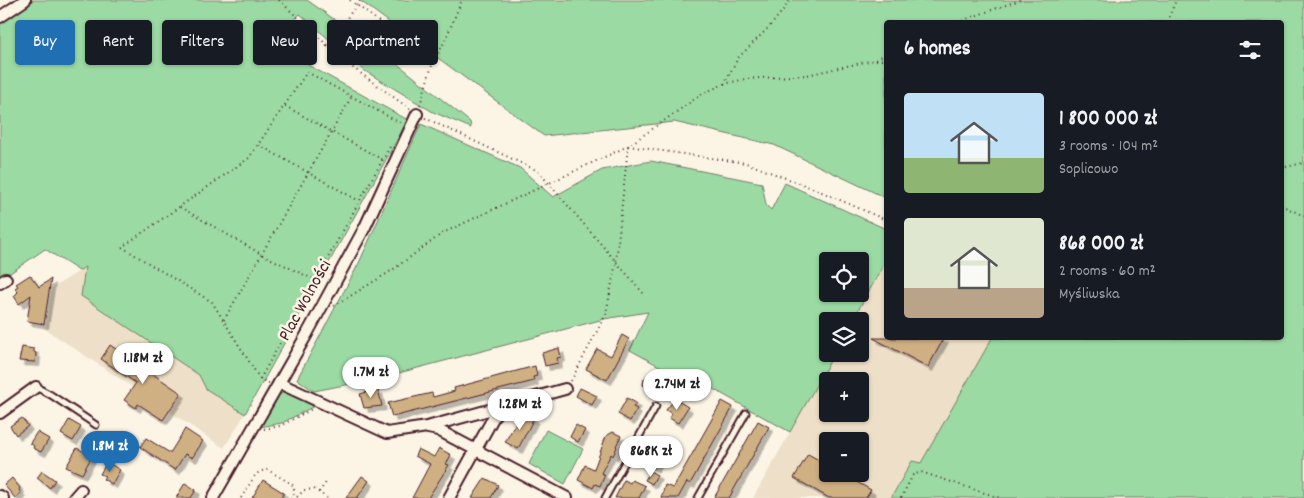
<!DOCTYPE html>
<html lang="en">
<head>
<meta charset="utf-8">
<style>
	body { margin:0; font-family:Dekko,sans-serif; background:#20242c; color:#f1f3f6; height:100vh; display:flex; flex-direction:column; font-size:19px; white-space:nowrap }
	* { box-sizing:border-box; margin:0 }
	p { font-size:16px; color:#9ea1a6 }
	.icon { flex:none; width:28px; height:28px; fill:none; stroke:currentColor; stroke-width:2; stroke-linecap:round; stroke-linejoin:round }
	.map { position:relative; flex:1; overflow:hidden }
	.drawer { position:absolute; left:884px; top:20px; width:400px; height:320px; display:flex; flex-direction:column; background:#171b24; border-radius:5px; box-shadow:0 1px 4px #0004 }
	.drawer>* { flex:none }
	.top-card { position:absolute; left:15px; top:20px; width:475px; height:45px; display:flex; gap:10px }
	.controls { position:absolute; left:819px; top:252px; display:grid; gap:10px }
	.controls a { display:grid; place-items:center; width:50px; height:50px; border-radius:5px; background:#171b24; box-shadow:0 1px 4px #0004; font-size:25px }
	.price { position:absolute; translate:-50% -42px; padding:0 11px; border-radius:18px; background:#fff; color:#222; font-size:16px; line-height:32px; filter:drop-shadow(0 1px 2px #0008) }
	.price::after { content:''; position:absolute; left:50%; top:30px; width:15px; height:11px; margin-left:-8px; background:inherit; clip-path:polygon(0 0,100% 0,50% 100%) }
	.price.on { background:#1f6fb2; color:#fff }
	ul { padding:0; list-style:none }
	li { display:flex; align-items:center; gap:15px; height:125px; padding:0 20px }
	li span { display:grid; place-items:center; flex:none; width:140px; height:100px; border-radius:5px; color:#555 }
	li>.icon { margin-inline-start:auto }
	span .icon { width:60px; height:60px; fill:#fffc; stroke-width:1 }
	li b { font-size:21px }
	h2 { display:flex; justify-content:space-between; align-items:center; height:60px; padding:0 20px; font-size:21px }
	.chip { padding:0 18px; border-radius:5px; background:#171b24; box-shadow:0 1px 4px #0004; font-size:18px; line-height:45px }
	.chip.on { background:#1f6fb2; color:#fff }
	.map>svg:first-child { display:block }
	.built { fill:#eee0c8; fill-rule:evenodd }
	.green { fill:#9bdaa3; stroke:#727c67; fill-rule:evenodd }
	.building { fill:#cfb083; stroke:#4a1f2b; filter:url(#shadow) }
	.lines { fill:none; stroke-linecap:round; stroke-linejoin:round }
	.lane-casing { stroke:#4a1f2b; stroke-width:9 }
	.street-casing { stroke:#4a1f2b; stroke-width:14 }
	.path { stroke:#4a1f2b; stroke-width:2; stroke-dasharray:1 4; stroke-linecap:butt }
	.lane { stroke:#fcf5e5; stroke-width:5 }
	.street { stroke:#fcf5e5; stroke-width:10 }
	.labels { text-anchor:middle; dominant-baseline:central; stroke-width:5; stroke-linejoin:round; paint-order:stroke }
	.street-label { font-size:18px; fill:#4a1f2b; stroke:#fcf5e5 }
</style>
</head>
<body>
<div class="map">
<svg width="1304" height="498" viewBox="0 0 1304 498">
	<defs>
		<filter id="shadow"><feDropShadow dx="4.5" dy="4.5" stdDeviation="0" flood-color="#0004"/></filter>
	</defs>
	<rect width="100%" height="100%" fill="#fcf5e5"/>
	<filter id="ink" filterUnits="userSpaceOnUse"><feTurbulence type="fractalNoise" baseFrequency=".02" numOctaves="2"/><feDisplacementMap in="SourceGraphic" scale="10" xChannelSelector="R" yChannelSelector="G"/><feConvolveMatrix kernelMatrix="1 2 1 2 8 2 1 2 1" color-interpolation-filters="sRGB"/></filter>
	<g filter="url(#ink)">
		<g class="built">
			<path d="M886 261V338H992L921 464 912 461 891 498H753L834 354H860V321H852ZM828 381H860V414H828ZM828 441H860V474H828Z"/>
			<path d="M86 267 199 375 206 389 245 414 224 448 45 329 52 288Z"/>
		</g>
		<g class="green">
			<path d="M29 0H307L404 69 470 122 471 128 433 112 365 71 300 14 291 23 312 60 308 65 408 120 245 414 206 389 199 375 81 296 85 267 79 271 45 249 0 280V21Z"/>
			<path d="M359 0H1304V498H891L912 461 921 463 992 338H1281V22H886V198L774 145 674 122 544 136Z"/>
			<path d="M421 124 520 168 553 197 602 170 651 161 762 183 766 205 771 210 785 183 886 229V261L852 321H828V354H834L790 432 706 385 703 390 630 350 648 312 604 319 376 379 314 391 297 379 359 263ZM828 261H860V294H828Z"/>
			<path d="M286 391 318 404 282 423 260 427 279 395Z"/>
			<path d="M546 430 583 449 565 484 529 464Z"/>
		</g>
		<g class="building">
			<path d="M30 275 39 287 51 279 44 324 27 321 31 295 19 304 14 296 18 292 15 288 18 286 16 284Z"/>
			<path d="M622 335 629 339 607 380 586 369 597 349 611 356Z"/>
			<path d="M873 338H944L928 367Z"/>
			<path d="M110 345 181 393 163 420 138 404 136 408 124 400 136 383 101 359Z"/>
			<path d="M22 347 34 349V352L36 353 35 362 19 361Z"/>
			<path d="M559 348 561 357 557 358 558 363 545 366 542 353Z"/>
			<path d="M535 366 537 376 533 377 534 381 392 417 388 403 432 393 433 397 455 391 454 388Z"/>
			<path d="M648 375 663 383 657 394 643 385 644 379Z"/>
			<path d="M580 388 597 396 592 405 576 396Z"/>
			<path d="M378 389 382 406 364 408 360 394Z"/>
			<path d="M627 398 636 403 633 407 637 409 630 421 618 414Z"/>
			<path d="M675 399 688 407 678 423 669 418 672 414 666 410Z"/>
			<path d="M722 401 733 407 690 484 687 482 678 498H661L665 485 673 488Z"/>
			<path d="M522 412 534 418 518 449 505 442Z"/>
			<path d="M22 418 28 426 16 435 10 426Z"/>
			<path d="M69 420 81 427 73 441 61 434Z"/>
			<path d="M758 421 769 427 729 498H714Z"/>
			<path d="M576 425 585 430 578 442 570 437Z"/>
			<path d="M185 429 203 441 192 458 185 454 175 470 140 447 146 438 170 453Z"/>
			<path d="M37 432 49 439 41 452 33 448 34 446 30 443Z"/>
			<path d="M613 432 621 436 616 446 617 447 613 456 611 454 601 473 605 475 600 486 595 484 593 488 578 480 585 465 594 469 606 436Z"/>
			<path d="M650 445 663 452 654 468 645 463 647 459 641 455 644 448 647 450Z"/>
			<path d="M77 448 92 456 82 474 66 467Z"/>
			<path d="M439 448 451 455 446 464 449 465 428 498H412L430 464 415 456 418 449 434 457Z"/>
			<path d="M808 454 828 465V474H843L871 490 866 498H829L794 478Z"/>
			<path d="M107 462 120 470 112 484 103 479 105 476 100 474Z"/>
			<path d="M42 471 55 480 50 488 37 478Z"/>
			<path d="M650 471 657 475 652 484 645 480Z"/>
			<path d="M362 476 369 481 357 498H346Z"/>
			<path d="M12 478 20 488 19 490 21 493 15 498 4 485Z"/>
			<path d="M485 478 498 485 491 498H472Z"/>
			<path d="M263 480 284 493 281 498H252Z"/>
			<path d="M624 480 630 483 632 480 645 486 639 498H615Z"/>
			<path d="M185 483 196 490 191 498H176Z"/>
		</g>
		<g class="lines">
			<g class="lane-casing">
				<g id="lane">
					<path d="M36 387 51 395 96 425"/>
					<path d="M605 498 656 406"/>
					<path d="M698 498 746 413"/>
				</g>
			</g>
			<g class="street-casing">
				<g id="street">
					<path d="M0 17 25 0"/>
					<path d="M0 283 6 279"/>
					<path d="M279 383 387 433 427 427 565 389"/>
					<path d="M0 413 36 387"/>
					<path d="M428 428 438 430 567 498"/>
					<path d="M0 496 3 498"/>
					<path d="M74 498 81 490"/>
					<path d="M213 498 307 334 365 227 417 114"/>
					<path d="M449 498 498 409"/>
				</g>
			</g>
			<g class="path">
				<path d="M279 0 345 62 410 109"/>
				<path d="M350 0 433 62"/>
				<path d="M958 22 1020 0"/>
				<path d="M1167 22 1176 0"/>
				<path d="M327 46 360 0"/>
				<path d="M876 60H886"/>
				<path d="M724 84 738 58 772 24 791 0"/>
				<path d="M420 105 433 62 443 45 462 0"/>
				<path d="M285 106 383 160"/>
				<path d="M425 118 538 171 644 294"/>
				<path d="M259 145 359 201"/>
				<path d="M628 146 746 163 815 189 886 220"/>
				<path d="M1281 168 1304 163"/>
				<path d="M1281 205 1304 216"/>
				<path d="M180 207 263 255 315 280"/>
				<path d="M334 306 391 271 443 233 628 146 702 94 724 84 745 79 807 75 874 60 886 54"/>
				<path d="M224 320 352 96"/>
				<path d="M260 379 391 145"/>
				<path d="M571 381 606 314 616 262 628 146"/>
				<path d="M269 383 260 379 212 302 122 247 249 158 307 72 402 124"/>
				<path d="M264 429 280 426 312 409"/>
				<path d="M319 492 328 480"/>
				<path d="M297 497 304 490 314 489 327 498"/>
				<path d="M241 498 256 474 266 469 292 484 295 492 291 498"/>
				<path d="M901 498 913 475 921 472 1000 498"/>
			</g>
			<use href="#lane" class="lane"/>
			<use href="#street" class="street"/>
		</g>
	</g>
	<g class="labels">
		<g class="street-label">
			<text transform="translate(306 301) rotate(-61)">Plac Wolności</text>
		</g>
	</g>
</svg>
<div class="controls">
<a><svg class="icon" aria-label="locate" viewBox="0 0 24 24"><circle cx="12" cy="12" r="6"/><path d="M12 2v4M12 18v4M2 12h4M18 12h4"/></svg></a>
<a><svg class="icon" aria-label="layers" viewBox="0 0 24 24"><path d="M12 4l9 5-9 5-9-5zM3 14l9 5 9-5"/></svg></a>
<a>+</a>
<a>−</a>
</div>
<b class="price" style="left:143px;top:385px">1.18M zł</b>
<b class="price" style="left:371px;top:399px">1.7M zł</b>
<b class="price" style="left:677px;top:411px">2.74M zł</b>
<b class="price" style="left:520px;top:431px">1.28M zł</b>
<b class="price on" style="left:110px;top:473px">1.8M zł</b>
<b class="price" style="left:651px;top:478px">868K zł</b>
<div class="top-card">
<a class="chip on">Buy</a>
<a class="chip">Rent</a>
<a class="chip">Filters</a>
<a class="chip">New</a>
<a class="chip">Apartment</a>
</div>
<section class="drawer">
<h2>6 homes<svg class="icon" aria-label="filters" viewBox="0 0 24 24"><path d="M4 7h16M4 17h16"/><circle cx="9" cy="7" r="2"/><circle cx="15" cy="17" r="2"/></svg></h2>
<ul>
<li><span style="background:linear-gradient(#bfe0f5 65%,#8fb573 0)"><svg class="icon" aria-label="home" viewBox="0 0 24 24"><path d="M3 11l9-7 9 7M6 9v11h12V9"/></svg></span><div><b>1 800 000 zł</b><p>3 rooms · 104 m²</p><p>Soplicowo</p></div></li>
<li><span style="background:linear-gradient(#dfe7d0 70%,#b9a48a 0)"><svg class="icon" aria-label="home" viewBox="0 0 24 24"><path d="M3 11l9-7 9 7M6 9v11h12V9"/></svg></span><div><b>868 000 zł</b><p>2 rooms · 60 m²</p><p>Myśliwska</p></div></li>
</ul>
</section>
</div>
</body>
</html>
